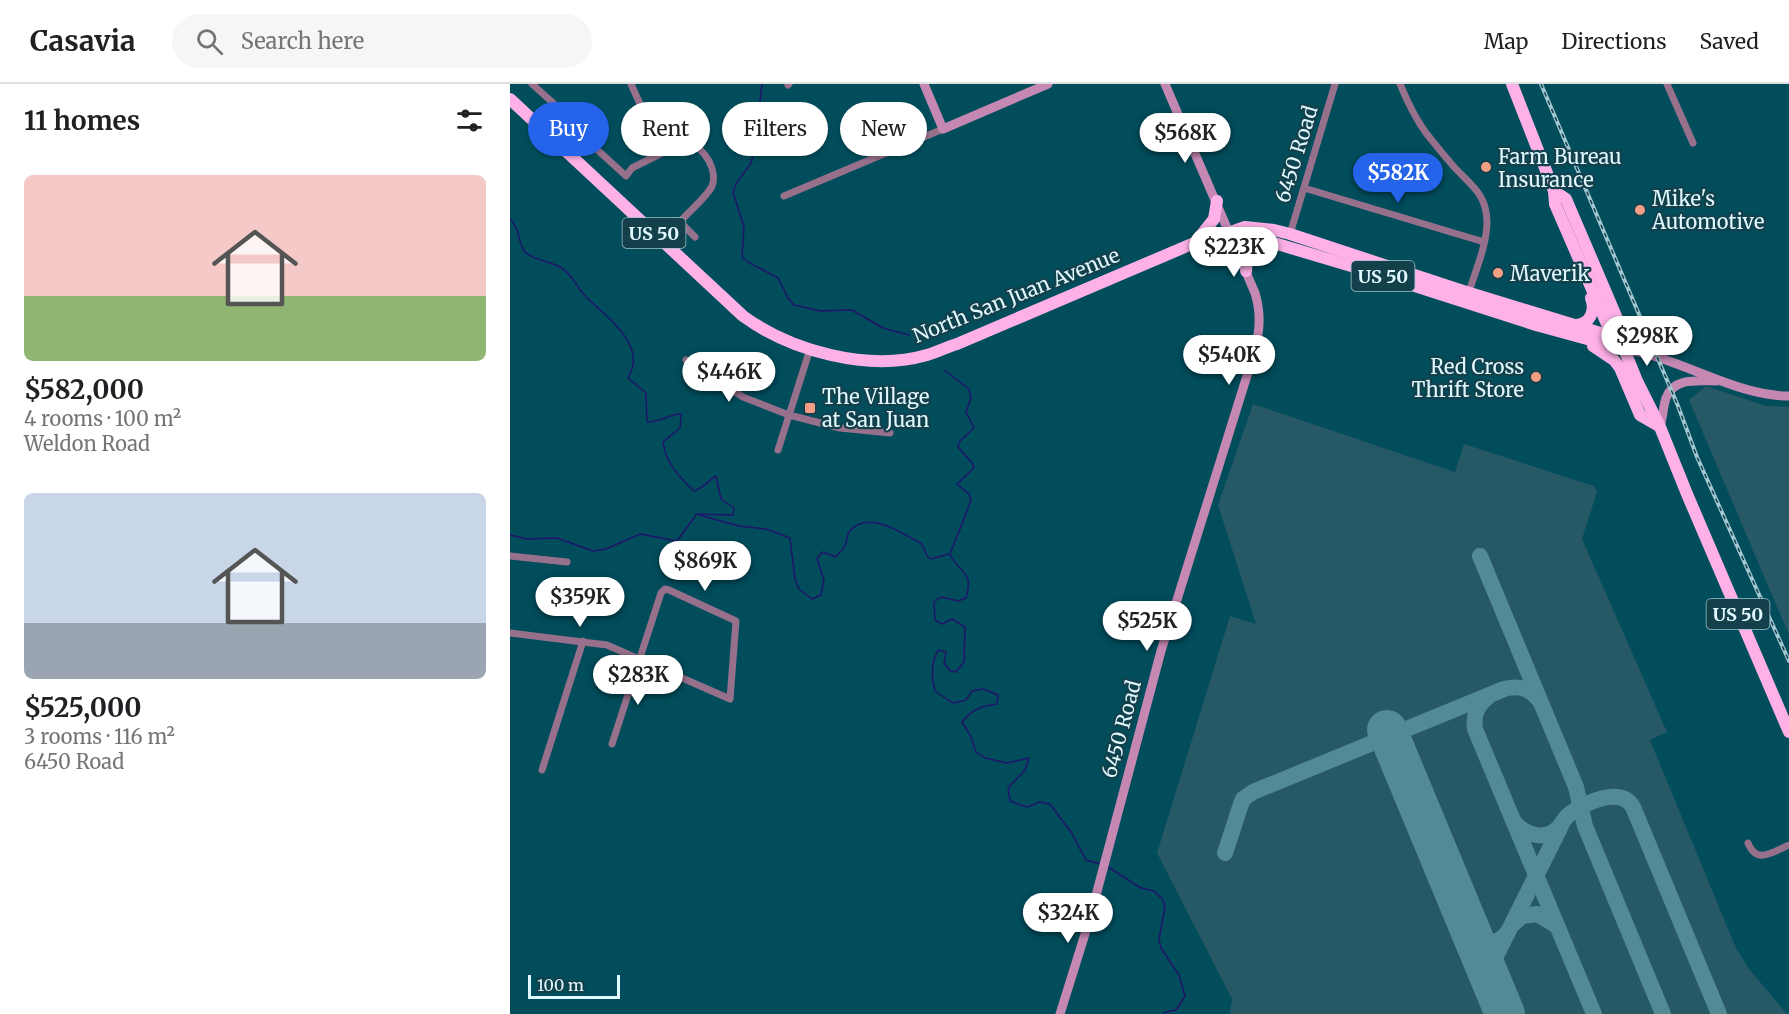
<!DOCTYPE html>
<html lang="en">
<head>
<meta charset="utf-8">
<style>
	body { margin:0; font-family:Merriweather,serif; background:#f6f6f6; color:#202124; height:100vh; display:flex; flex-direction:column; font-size:22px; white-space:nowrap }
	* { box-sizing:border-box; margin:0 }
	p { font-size:20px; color:#757577 }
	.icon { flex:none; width:33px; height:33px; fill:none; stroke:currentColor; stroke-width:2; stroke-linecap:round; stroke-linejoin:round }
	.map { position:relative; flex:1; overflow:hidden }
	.drawer { display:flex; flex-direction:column; background:#fff; width:510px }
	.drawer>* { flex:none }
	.top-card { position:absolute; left:18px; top:18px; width:570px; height:54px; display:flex; gap:12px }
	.scale { position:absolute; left:18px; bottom:15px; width:92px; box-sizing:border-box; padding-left:6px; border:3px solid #e1f8ff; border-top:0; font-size:16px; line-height:21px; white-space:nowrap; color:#e1f8ff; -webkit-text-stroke:4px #13404b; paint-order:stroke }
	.price { position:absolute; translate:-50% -51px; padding:0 14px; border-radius:21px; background:#fff; color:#222; font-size:20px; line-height:39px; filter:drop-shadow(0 2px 3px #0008) }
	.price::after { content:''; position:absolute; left:50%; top:36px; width:18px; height:14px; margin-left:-9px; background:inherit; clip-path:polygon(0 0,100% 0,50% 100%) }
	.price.selected { background:#2563eb; color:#fff }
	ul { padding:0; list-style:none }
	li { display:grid; align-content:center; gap:12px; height:318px; padding:0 24px }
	li span { display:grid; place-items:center; height:186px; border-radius:9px; color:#555 }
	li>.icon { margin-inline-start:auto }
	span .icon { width:108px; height:108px; fill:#fffc; stroke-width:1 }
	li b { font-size:26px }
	h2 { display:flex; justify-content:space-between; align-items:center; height:72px; padding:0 24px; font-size:26px }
	.chip { padding:0 21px; border-radius:27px; background:#fff; box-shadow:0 2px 4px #0004; font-size:21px; line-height:54px }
	.chip.selected { background:#2563eb; color:#fff }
	header { display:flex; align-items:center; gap:36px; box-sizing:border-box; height:84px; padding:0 30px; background:#fff; border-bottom:2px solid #e0e0e0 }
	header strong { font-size:28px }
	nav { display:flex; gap:33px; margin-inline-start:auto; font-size:21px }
	.search { width:420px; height:54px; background:#f6f6f6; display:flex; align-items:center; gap:15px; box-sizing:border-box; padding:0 21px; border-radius:33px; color:#757577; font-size:22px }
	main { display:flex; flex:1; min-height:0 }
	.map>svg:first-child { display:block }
	.built { fill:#275865 }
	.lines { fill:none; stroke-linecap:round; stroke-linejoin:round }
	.stream { stroke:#1f156a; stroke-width:1.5 }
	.taxiway { stroke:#528a96; stroke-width:16 }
	.runway { stroke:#528a96; stroke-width:40 }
	.street { stroke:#97708c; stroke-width:7 }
	.secondary { stroke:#c588b3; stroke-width:9 }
	.highway { stroke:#fdb1e6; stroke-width:12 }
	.rail-casing { stroke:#a2c8d1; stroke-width:4 }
	.rail { stroke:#13404b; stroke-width:1.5; stroke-dasharray:4.5; stroke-linecap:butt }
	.poi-dot { fill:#f39f85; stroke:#13404b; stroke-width:2 }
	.labels { text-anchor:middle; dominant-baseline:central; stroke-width:4.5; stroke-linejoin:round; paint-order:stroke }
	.shield { fill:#13404b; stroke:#a3c1c9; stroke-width:1.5 }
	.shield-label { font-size:18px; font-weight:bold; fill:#e1f8ff }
	.street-label { font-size:20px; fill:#e1f8ff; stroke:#13404b }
	.poi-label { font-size:20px; fill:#e1f8ff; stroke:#13404b; text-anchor:start }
</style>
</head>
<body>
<header>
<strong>Casavia</strong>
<div class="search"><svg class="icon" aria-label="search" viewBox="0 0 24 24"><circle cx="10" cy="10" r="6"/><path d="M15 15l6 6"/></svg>Search here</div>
<nav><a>Map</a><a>Directions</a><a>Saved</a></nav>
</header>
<main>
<section class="drawer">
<h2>11 homes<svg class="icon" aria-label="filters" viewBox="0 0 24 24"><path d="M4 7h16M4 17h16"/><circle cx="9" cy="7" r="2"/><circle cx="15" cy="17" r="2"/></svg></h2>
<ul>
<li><span style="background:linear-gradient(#f6c9c9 65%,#8fb573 0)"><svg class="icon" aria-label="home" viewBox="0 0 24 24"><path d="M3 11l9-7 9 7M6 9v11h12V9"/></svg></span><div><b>$582,000</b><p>4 rooms · 100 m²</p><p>Weldon Road</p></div></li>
<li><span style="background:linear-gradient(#c9d6e8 70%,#9aa5b1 0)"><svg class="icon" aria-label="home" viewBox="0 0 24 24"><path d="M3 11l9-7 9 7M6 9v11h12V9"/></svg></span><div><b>$525,000</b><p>3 rooms · 116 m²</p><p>6450 Road</p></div></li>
</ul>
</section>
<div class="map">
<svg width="1279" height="930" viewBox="0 0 1279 930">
	<rect width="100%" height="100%" fill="#014d5c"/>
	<g class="built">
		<path d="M1196 302 1256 322 1279 323V551L1179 316Z"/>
		<path d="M743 320 945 388 954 360 1084 402 1087 408 1072 455 1157 648 1140 656 1226 864 1239 885 1277 930H720L722 915 647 769 720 532 746 540 708 421Z"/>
	</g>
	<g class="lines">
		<g class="stream">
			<path d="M252 0 244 68 241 79 226 100 223 108 234 143 232 173 238 178 268 194 278 214 284 221 310 227 342 226 373 244 399 251"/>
			<path d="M0 135C12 147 7 159 15 168 24 177 42 177 53 185 63 192 68 205 77 214 93 229 128 255 123 281 122 285 120 290 118 294L136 309 137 338C149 339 159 330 171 330L170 344 153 358C155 378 170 394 184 407 194 404 197 397 206 392L211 415 224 424 223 431 186 430"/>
			<path d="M434 286 459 305 461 314 456 328 464 344 450 357 448 363 463 380 464 384 447 400 459 410 461 417 440 470C450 491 464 486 456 514L448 517 431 513 424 518 425 536 432 540 442 535 455 543 454 578 446 588 440 587 434 579 436 568 428 566C421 580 421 592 425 607L443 619 456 616 462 607 473 605 488 611 487 620C471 622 461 626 452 638L460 651 466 668 475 674 497 679 519 674 515 686 498 704 500 717 517 723 530 718 540 720 561 748 576 776 590 780"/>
			<path d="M189 431 229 442 256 445 280 454 285 495 289 505 302 515 311 511 314 496 307 475 312 468 326 473C329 469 333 466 335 462 337 457 336 453 339 448 357 424 393 450 412 460L417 472 421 475 439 470"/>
			<path d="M0 451 17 455 47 454 83 467 96 465 130 450 167 457 186 431"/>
			<path d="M598 783 631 804 644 807 653 816 655 823 649 855 651 864 669 891 675 912 666 926 655 928 654 930"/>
		</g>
		<g class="taxiway">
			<path d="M970 472 1066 703 1075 742 1153 930"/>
			<path d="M979 612C967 621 963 631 965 645L1084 930"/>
			<path d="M1004 738C1015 751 1036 758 1049 743 1053 738 1055 733 1061 729 1077 718 1111 702 1123 723L1209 930"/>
			<path d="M715 769 731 720 733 715 743 708 994 605C1009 601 1020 604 1029 616"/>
			<path d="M1002 841 1012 832 1027 830 1047 842"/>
			<path d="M959 842C968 858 984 865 997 849"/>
			<path d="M982 899 980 888 983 878 1051 742"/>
		</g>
		<path class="runway" d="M877 646 995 930"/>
		<g class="street">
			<path d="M22 0 62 36 70 50 116 92 122 84 152 69 121 0"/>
			<path d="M890 0C897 17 905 34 916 49 925 60 935 73 945 84 962 102 976 110 977 137 977 161 966 185 959 208"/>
			<path d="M1157 0 1183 59"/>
			<path d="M278 1 279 0"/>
			<path d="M152 69C160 66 171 60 179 61 195 62 208 88 202 102 197 113 178 128 170 138L185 153"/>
			<path d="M794 104 974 158"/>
			<path d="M274 112 433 45"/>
			<path d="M780 150 825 0"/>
			<path d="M176 276 233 313 279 331 330 344 380 349"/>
			<path d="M268 366 300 265"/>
			<path d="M0 472 57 478"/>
			<path d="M0 549 97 561 220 615 226 537 159 506 155 505 151 509 102 660"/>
			<path d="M32 686 73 557"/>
			<path d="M1238 759C1247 781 1262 768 1279 761"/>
		</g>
		<g class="secondary">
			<path d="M414 0 433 45 538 0"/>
			<path d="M1114 265C1169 273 1224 312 1279 312"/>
			<path d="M1150 343C1153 333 1153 323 1156 314 1164 293 1188 297 1207 297"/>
			<path d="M550 930 580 834 651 567 745 266C750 245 751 229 745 209L655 0"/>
		</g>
		<g class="highway">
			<path d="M1002 0 1044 107 1045 120 1097 240 1114 265 1127 297 1150 343 1177 410 1279 648"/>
			<path d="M0 15 233 232C281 267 358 288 417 271 427 268 437 263 447 260L696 154 718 149 735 143 764 146 780 150 950 206 1097 251 1114 265"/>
			<path d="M1044 107 1056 115 1112 246 1114 261"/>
			<path d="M718 149 735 155 764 159 858 187 1026 241 1110 264"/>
			<path d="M688 155 704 135 707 117"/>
			<path d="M736 187C737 174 738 161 753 158"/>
			<path d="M1066 241C1080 240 1086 227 1081 214"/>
			<path d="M1083 262 1104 276 1110 284 1130 331 1149 342"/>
		</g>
		<g class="rail-casing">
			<path id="rail" d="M1031 0 1168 322 1187 373 1279 577"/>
		</g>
		<use href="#rail" class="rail"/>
	</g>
	<g class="poi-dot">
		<circle cx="976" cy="83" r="6"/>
		<circle cx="1130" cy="126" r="6"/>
		<circle cx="988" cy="189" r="6"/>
		<circle cx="1026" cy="293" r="6"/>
		<rect x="294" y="318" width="12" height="12" rx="3"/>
	</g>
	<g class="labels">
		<g class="shield">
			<rect x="112.5" y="134" width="63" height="30" rx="4.5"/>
			<rect x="841.5" y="177" width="63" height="30" rx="4.5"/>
			<rect x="1196.5" y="515" width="63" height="30" rx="4.5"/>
		</g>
		<g class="shield-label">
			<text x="144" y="149">US 50</text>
			<text x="873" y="192">US 50</text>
			<text x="1228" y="530">US 50</text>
		</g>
		<g class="street-label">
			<text transform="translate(786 70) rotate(-73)">6450 Road</text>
			<text transform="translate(506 211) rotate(-22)">North San Juan Avenue</text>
			<text transform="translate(611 645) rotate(-75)">6450 Road</text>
		</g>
		<g class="poi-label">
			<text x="988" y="72">Farm Bureau<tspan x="988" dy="23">Insurance</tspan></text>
			<text x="1142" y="114">Mike's<tspan x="1142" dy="23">Automotive</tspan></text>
			<text x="1000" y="189">Maverik</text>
			<text x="1014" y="282" text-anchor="end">Red Cross<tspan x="1014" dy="23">Thrift Store</tspan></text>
			<text x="312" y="312">The Village<tspan x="312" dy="23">at San Juan</tspan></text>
		</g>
	</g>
</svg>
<div class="scale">100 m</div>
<b class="price" style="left:675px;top:80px">$568K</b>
<b class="price selected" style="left:888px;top:120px">$582K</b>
<b class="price" style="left:724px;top:194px">$223K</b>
<b class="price" style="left:1137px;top:283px">$298K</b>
<b class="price" style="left:719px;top:302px">$540K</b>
<b class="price" style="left:219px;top:319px">$446K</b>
<b class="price" style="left:195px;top:508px">$869K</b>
<b class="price" style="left:70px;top:544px">$359K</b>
<b class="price" style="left:637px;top:568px">$525K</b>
<b class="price" style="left:128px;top:622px">$283K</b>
<b class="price" style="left:558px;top:860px">$324K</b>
<div class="top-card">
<a class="chip selected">Buy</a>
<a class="chip">Rent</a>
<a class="chip">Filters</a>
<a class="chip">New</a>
</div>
</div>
</main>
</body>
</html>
